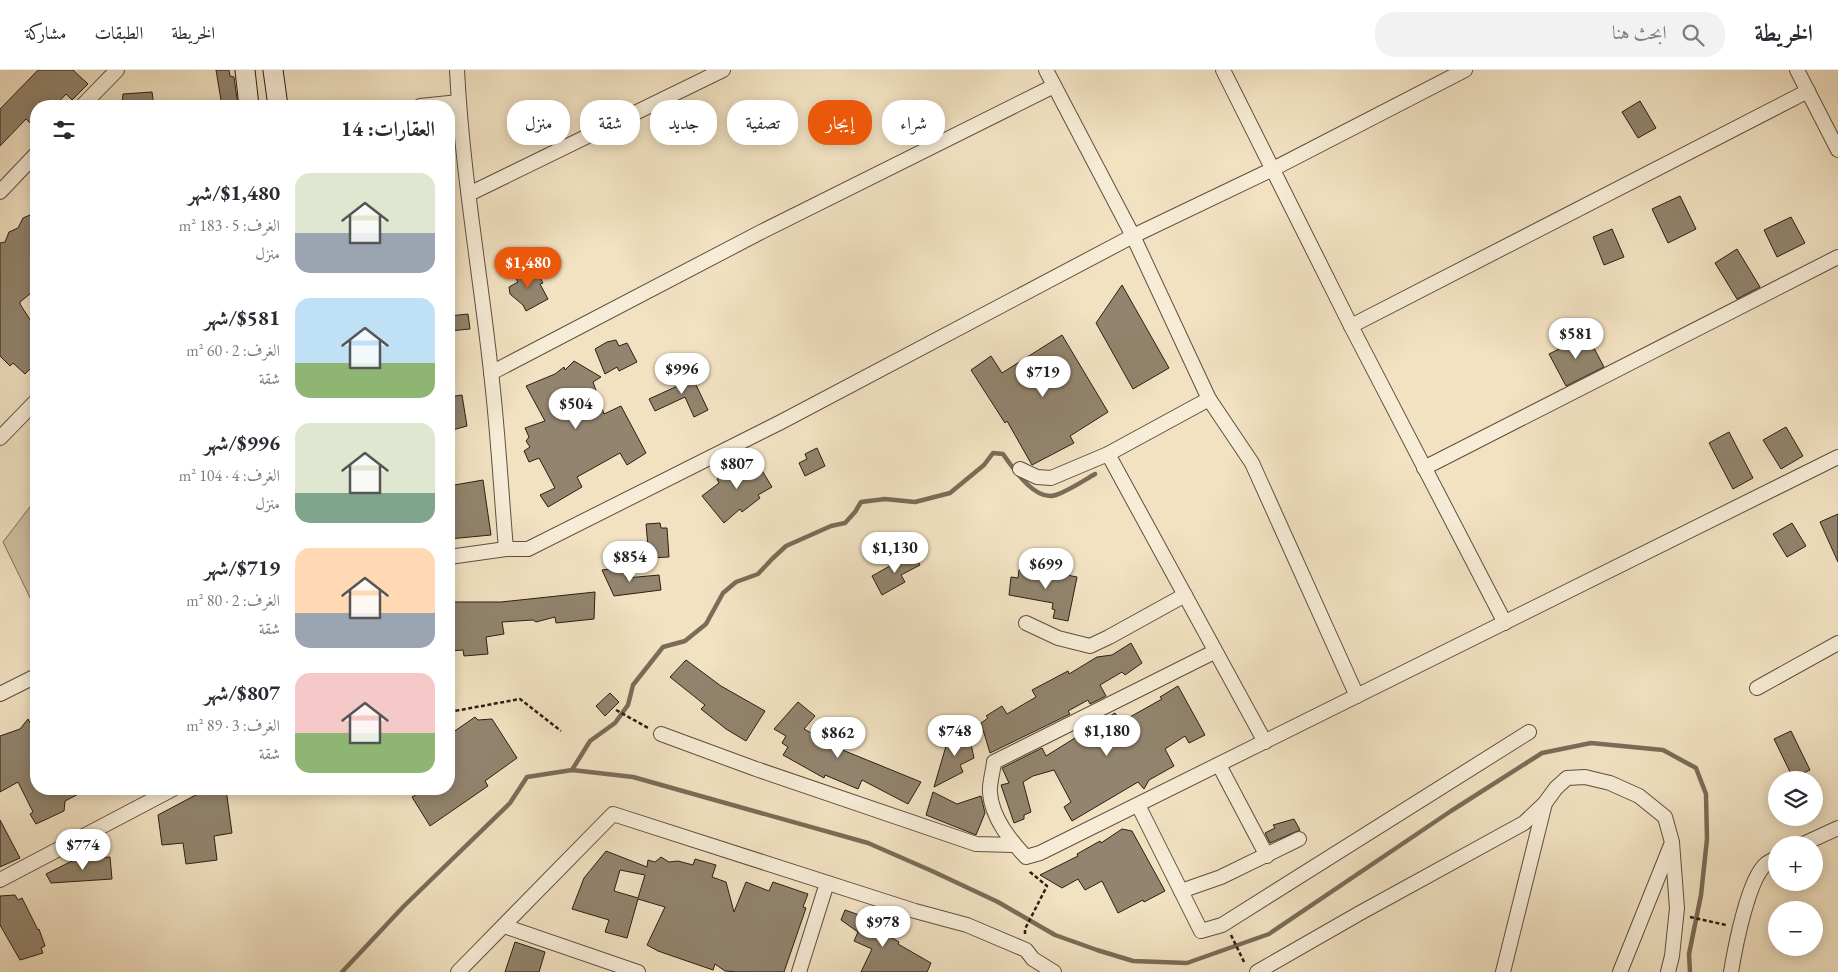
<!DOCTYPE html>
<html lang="ar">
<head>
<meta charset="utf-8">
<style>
	body { margin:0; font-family:"EB Garamond",Amiri,serif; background:#f2f2f3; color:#2b2b33; direction:rtl; height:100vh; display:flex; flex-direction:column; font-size:19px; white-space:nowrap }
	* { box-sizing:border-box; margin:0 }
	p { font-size:16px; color:#7c7c81 }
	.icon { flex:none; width:28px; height:28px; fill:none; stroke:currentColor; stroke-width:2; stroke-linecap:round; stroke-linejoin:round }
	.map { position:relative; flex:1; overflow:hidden; direction:ltr }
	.side { position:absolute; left:30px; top:30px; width:425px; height:695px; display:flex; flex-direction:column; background:#fff; border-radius:20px; box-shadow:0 2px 12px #0003; direction:rtl }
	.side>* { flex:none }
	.guide { position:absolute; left:470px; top:30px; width:475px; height:45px; direction:rtl; display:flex; gap:10px }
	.tools { position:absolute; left:1768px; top:701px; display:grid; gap:10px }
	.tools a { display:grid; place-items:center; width:55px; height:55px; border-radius:50%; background:#fff; box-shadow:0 2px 12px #0003; font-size:25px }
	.price { position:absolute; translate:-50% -42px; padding:0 11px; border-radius:18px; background:#fff; color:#222; font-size:16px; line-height:32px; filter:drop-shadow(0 1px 2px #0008) }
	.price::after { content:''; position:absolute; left:50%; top:30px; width:15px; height:11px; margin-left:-8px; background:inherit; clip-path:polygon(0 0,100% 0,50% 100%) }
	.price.current { background:#ea580c; color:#fff }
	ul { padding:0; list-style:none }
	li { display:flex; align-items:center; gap:15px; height:125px; padding:0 20px }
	li span { display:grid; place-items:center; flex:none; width:140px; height:100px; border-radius:15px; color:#555 }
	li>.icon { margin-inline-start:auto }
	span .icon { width:60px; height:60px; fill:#fffc; stroke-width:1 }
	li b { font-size:21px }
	h2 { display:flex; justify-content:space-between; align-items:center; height:60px; padding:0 20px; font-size:21px }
	.tag { padding:0 18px; border-radius:20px; background:#fff; box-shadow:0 2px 12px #0003; font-size:18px; line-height:45px }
	.tag.current { background:#ea580c; color:#fff }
	header { display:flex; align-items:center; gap:30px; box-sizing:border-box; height:70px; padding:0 25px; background:#fff; border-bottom:1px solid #e1e1e2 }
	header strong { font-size:24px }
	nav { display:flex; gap:28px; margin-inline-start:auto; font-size:18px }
	.search { width:350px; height:45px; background:#f2f2f3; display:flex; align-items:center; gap:12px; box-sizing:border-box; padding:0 18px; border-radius:20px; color:#7c7c81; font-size:19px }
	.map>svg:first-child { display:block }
	.green { fill:#d0c1a4; stroke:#7e705c }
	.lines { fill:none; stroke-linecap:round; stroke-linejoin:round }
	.stream { stroke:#7a6c58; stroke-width:4.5 }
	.building { fill:#92846e; stroke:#2b1f13; fill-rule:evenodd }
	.street-casing { stroke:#5d503f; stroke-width:16 }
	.secondary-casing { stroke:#2b1f13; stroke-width:21 }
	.path { stroke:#2b1f13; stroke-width:2.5; stroke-dasharray:4 2.5; stroke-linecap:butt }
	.street { stroke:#f7ecd7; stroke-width:14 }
	.secondary { stroke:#f7ecd7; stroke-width:19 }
</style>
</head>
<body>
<header>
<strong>الخريطة</strong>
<div class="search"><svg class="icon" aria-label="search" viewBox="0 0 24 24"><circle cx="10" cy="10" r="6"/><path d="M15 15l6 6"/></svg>ابحث هنا</div>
<nav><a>الخريطة</a><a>الطبقات</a><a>مشاركة</a></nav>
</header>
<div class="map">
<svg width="1838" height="902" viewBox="0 0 1838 902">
	<rect width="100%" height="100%" fill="#f2e2c2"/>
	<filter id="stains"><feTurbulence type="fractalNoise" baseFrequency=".004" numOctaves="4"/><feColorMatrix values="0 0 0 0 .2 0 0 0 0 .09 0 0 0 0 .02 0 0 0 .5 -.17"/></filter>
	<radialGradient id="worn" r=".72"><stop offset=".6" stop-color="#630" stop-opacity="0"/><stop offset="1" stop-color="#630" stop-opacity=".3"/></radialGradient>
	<path class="green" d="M36 429V540L3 472Z"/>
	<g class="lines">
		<g class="stream">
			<path d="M572 700 590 671 615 653 628 635 633 615 663 577 685 571 706 554 723 523 736 512 758 504 772 489 786 476 831 456 845 453 855 442 861 432 885 429 915 432 950 423 984 395 993 383 1003 384C1013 398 1035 432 1056 425 1070 420 1083 411 1095 404"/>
			<path d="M342 902 404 836 510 733 527 707 572 700 633 707 868 773 932 801 998 832 1055 865 1097 880 1133 891 1187 893 1269 864 1451 741 1542 683 1591 673 1663 680 1696 698 1706 724 1707 769 1701 825 1689 884 1690 902"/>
		</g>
	</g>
	<g class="building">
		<path d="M38 0H73L88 14 72 30 66 24 55 36H36V59L26 49 0 76V39Z"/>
		<path d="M216 0H229L230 6 234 7 238 36H222Z"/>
		<path d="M152 22 154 36H122L123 24Z"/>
		<path d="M1640 31 1656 58 1638 68 1622 42Z"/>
		<path d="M1680 126 1696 159 1668 173 1652 139Z"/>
		<path d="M30 145 36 152V219L20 232V234L36 259V293L25 304 13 293 10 296 0 286V173L5 172 9 162 18 158 23 148Z"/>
		<path d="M1791 147 1805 173 1777 187 1764 160Z"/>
		<path d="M1612 159 1624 187 1604 195 1593 167Z"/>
		<path d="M1737 179 1760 217 1737 229 1715 193Z"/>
		<path d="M533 195 543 213 540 214 548 229 526 241 523 235 510 224 509 217 518 212 514 206Z"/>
		<path d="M1122 215 1169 298 1133 319 1096 253Z"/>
		<path d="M468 244 470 259 449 261V246Z"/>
		<path d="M1062 265 1108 342 1070 366 1074 373 1032 395 1007 351 1005 353 971 300 991 286 1002 303Z"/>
		<path d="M1587 265 1604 297 1566 316 1549 284Z"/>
		<path d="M616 270 619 276 627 273 637 292 619 301 617 297 605 304 595 279 607 272Z"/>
		<path d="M574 291 601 307 593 312 604 344 621 336 646 383 627 395 620 383 577 407 582 417 548 437 540 425 555 418 539 388 529 392 524 381 530 377 526 371 529 367 525 358 545 351 526 316 555 304 564 297 565 300Z"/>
		<path d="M688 298 708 340 694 347 685 327 655 341 649 329 682 314 677 303Z"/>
		<path d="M462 325 467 356 449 361V327Z"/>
		<path d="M1786 357 1803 386 1781 399 1763 370Z"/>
		<path d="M1729 362 1753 408 1733 419 1709 373Z"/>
		<path d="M817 378 825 396 805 406 799 393 807 389 805 384Z"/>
		<path d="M755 389 772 417 758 425 760 428 742 442 740 439 724 453 702 426 719 413 717 409Z"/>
		<path d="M483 410 491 465 449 469V416Z"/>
		<path d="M1838 444V492L1820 452Z"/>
		<path d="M660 453 661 458H667L669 487 649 488 646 454Z"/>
		<path d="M1792 453 1806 476 1787 487 1773 464Z"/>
		<path d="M913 483 920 495 901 505 905 512 882 525 872 506Z"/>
		<path d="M625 497 626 508 659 505 661 520 614 526 602 500Z"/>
		<path d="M1019 500 1046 504V501L1077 507 1068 551 1053 548 1055 540 1052 539 1053 533 1009 525 1011 507 1018 508Z"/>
		<path d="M595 522 594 549 556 553 555 547 536 552 533 550 502 552 504 564 486 567 488 584 464 586 463 580 449 581V532H501Z"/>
		<path d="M1131 573 1142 593 1125 605 1122 602 1100 615 1106 626 1090 634 1088 630 1068 641 1070 644 990 683 981 653 988 648 986 646 1002 636 1007 644 1036 627 1032 620 1068 601 1069 604 1097 587 1112 585Z"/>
		<path d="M686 590 721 616 765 641 746 671 726 659 701 639 705 635 670 607Z"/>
		<path d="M1178 616 1205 665 1189 673 1185 666 1165 679 1174 696 1149 710 1144 719 1138 712 1072 751 1064 737 1071 732 1054 700 1033 706 1023 712 1031 742 1024 745V749L1014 753 1001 715 1009 713 1002 698 1042 678 1046 686 1115 643 1121 652 1162 629 1160 627Z"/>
		<path d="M610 623 619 632 605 646 596 636Z"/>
		<path d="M798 632 815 646 804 659 840 679 921 712 908 734 862 710 858 719 825 705 824 708 783 685 788 677 782 673 786 666 774 659Z"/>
		<path d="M475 647 478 650 492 649 517 688 485 711 488 716 430 756 412 727 427 719H449V665Z"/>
		<path d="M28 649 36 664V719H88L65 731 64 741 36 754 30 744 33 742 18 712 0 722V666L20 659Z"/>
		<path d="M968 660 974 688 960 695 963 702 934 717 946 676 950 673 949 668Z"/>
		<path d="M1791 661 1810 700 1793 708 1774 669Z"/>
		<path d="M207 719H226L232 763 214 766 217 790 186 794 183 773 162 775 158 745Z"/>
		<path d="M933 722 957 734 981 726 985 743 976 765 926 745Z"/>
		<path d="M1294 749 1300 760 1270 773 1265 763 1275 758 1273 755Z"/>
		<path d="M0 750 20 788 0 797Z"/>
		<path d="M1122 759 1132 761 1165 821 1144 832 1143 830 1118 843 1102 811 1085 820 1078 809 1062 818 1040 805 1078 786 1077 784 1100 771 1101 773Z"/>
		<path d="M606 781 647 797 648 790 655 792 661 787 669 792 678 791 693 795 695 789 716 795 712 807 726 812 734 842 746 812 769 821 773 812 808 824 803 837 806 838 784 902H737L725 901 715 894 713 900 658 881 647 875 665 837 638 829 627 868 605 862 609 850 572 839 584 808ZM620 800 645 805 638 828 614 821Z"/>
		<path d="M110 787 112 809 51 813 46 804 76 789Z"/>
		<path d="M15 825 18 830 22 828 38 860 39 859 45 876 41 878 43 883 20 890 0 855V826Z"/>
		<path d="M845 840 882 853 879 860 899 872 898 874 931 893 927 902H861L872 879 854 871 858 862 841 850Z"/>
		<path d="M515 872 545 882 539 902H505Z"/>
	</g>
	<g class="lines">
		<g class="street-casing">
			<g id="street">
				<path d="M457 0C462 101 480 201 491 302 498 361 501 420 506 479"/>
				<path d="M1046 0 1133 166 1209 329 1252 393 1357 626"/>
				<path d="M1223 0 1351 256 1505 553"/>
				<path d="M1797 0 1838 80"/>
				<path d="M82 36 117 0"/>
				<path d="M420 36 459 32"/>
				<path d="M0 122 36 84"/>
				<path d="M469 124 723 0"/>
				<path d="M1351 256 1808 21"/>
				<path d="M491 303 761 162 1054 16"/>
				<path d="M0 368 36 331"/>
				<path d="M1108 384 1265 672"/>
				<path d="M1424 398 1838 187"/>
				<path d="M1020 399 1037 407 1051 408 1108 384 1209 329"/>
				<path d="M449 487 506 479H528L781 352 1133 166 1273 99 1465 0"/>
				<path d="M1026 553 1058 568 1090 576 1109 567 1185 525"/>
				<path d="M1214 582 994 692C993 702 989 714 990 723 992 748 1010 770 1026 787L1040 783 1838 387"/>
				<path d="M1757 618 1838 573"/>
				<path d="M0 624 36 606"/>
				<path d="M661 664 756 699 976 774 1014 775"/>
				<path d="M1219 695 1267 786"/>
				<path d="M1138 735 1201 861 1222 855 1529 662"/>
				<path d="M1801 775 1838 758"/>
				<path d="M0 810 173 719"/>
				<path d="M1181 821 1221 807 1299 769"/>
				<path d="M504 856 638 902"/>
				<path d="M458 902 613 744 915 841 967 855 1026 880 1033 889 1054 902"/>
				<path d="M799 902 827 813"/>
				<path d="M1257 902 1360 843 1524 753 1545 733 1556 718 1567 708 1585 707 1610 713 1639 726 1665 747 1672 772 1677 838 1672 886 1668 902"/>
				<path d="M1503 902 1545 733"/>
				<path d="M1620 902 1671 775"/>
				<path d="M1731 902C1735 878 1748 809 1766 794 1768 792 1773 790 1776 788"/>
			</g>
		</g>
		<g class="secondary-casing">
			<g id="secondary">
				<path d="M245 0 249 36"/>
				<path d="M273 0 278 36"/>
			</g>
		</g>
		<g class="path">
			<path d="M616 640 650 659"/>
			<path d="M449 642 520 629 561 661"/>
			<path d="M1690 847 1726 855"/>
			<path d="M1025 864V859L1047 816 1030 802 1029 800"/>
			<path d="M1231 865 1245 894"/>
		</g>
		<use href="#street" class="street"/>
		<use href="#secondary" class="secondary"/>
	</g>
	<rect width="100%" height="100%" filter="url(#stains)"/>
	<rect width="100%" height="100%" fill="url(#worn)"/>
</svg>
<div class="tools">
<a><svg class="icon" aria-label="layers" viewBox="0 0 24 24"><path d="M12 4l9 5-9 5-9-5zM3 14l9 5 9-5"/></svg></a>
<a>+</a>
<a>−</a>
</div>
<b class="price current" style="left:528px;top:219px">$1,480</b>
<b class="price" style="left:1576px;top:290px">$581</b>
<b class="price" style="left:682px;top:325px">$996</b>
<b class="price" style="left:1043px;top:328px">$719</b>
<b class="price" style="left:576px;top:360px">$504</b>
<b class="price" style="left:737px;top:420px">$807</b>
<b class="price" style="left:895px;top:504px">$1,130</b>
<b class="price" style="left:630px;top:513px">$854</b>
<b class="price" style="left:1046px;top:520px">$699</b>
<b class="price" style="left:955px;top:687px">$748</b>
<b class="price" style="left:1107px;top:687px">$1,180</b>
<b class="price" style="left:838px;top:689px">$862</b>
<b class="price" style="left:83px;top:801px">$774</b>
<b class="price" style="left:883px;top:878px">$978</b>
<div class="guide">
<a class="tag">شراء</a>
<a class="tag current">إيجار</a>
<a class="tag">تصفية</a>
<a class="tag">جديد</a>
<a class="tag">شقة</a>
<a class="tag">منزل</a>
</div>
<section class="side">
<h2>العقارات: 14<svg class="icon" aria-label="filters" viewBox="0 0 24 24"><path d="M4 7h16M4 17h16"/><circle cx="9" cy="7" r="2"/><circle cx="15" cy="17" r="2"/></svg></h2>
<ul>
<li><span style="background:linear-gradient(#dfe7d0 60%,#9aa5b1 0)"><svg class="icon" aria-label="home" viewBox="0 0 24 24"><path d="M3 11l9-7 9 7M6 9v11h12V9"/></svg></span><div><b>$1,480/شهر</b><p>الغرف: 5 · 183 m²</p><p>منزل</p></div></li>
<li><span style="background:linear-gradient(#bfe0f5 65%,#8fb573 0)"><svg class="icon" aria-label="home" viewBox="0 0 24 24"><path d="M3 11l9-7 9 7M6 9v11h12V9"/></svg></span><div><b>$581/شهر</b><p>الغرف: 2 · 60 m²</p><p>شقة</p></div></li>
<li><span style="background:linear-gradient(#dfe7d0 70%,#7fa58c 0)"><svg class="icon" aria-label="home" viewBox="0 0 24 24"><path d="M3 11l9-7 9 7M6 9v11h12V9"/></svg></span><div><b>$996/شهر</b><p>الغرف: 4 · 104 m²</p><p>منزل</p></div></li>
<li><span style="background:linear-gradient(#ffd9b3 65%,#9aa5b1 0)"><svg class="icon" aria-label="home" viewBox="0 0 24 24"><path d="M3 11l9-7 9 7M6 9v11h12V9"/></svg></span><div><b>$719/شهر</b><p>الغرف: 2 · 80 m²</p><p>شقة</p></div></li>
<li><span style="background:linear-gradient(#f6c9c9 60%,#8fb573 0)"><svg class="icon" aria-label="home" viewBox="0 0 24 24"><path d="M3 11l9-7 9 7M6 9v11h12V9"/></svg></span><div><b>$807/شهر</b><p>الغرف: 3 · 89 m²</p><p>شقة</p></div></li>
</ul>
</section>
</div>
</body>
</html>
